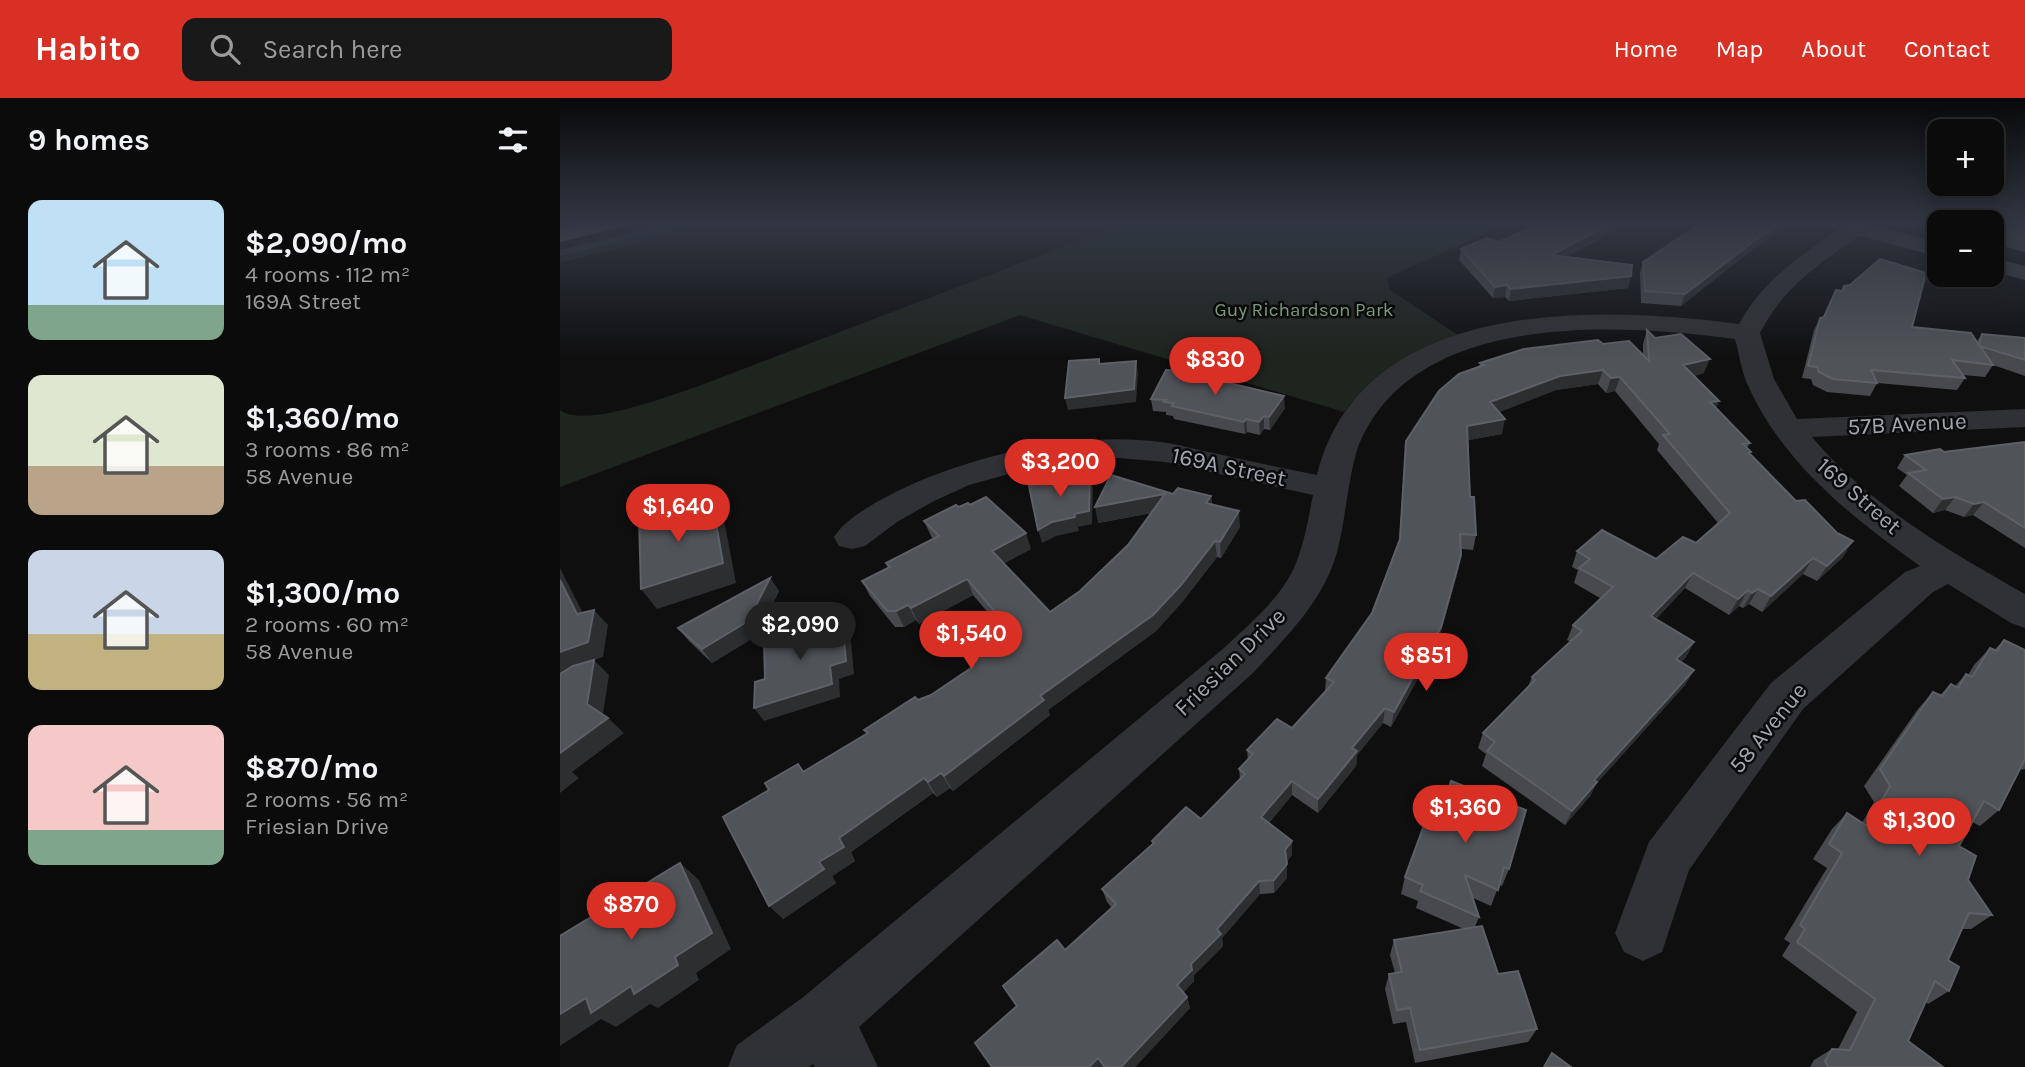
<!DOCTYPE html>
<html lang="en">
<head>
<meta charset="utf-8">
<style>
	body { margin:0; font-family:Karla,sans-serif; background:#19191a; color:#f1f3f6; height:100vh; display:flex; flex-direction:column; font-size:26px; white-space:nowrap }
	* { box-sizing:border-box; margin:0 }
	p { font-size:23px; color:#9a9b9d }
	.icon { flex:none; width:38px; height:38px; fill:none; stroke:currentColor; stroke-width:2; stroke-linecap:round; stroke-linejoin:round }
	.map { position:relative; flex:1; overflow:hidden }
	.drawer { display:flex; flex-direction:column; background:#0b0b0c; width:560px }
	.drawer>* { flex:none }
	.buttons { position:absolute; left:1367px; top:21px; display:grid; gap:14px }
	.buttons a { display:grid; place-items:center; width:77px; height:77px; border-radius:14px; background:#0b0b0c; box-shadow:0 4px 18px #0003,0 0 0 2px #2b2b2d; font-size:35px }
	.price { position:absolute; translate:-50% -60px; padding:0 16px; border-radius:24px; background:#d93025; color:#fff; font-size:23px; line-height:46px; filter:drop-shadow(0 2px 4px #0008) }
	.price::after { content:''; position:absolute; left:50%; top:42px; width:21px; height:16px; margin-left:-10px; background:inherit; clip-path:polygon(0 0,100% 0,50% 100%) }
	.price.on { background:#222; color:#fff }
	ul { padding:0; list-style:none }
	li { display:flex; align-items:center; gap:21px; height:175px; padding:0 28px }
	li span { display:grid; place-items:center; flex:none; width:196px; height:140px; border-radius:14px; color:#555 }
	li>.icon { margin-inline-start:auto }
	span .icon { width:84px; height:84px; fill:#fffc; stroke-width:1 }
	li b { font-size:30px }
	h2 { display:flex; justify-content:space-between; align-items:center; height:84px; padding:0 28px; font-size:30px }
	header { display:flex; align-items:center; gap:42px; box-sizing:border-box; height:98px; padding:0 35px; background:#d93025; color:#fff }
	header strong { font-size:33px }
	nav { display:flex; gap:38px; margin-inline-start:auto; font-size:24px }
	.search { width:490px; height:63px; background:#19191a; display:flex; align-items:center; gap:18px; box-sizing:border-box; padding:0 24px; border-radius:14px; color:#9a9b9d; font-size:26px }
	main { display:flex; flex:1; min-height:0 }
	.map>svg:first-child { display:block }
	.green { fill:#1e241e }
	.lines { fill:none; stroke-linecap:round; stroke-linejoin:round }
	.stream { stroke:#2c3339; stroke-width:6 }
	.street { fill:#303135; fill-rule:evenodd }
	.secondary { fill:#3e4045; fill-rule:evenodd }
	.highway { fill:#5d5f65; fill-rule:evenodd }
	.wall { fill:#47494d }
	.shaded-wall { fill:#2c2e30 }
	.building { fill:#505358; stroke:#5d6066; stroke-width:2 }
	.labels { text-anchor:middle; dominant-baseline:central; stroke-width:5; stroke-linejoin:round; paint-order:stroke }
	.far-park-label { font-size:19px; fill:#799a7b; stroke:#0a0a0b }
	.street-label { font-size:23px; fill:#a1a6b0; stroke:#0a0a0b }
</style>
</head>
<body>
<header>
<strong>Habito</strong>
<div class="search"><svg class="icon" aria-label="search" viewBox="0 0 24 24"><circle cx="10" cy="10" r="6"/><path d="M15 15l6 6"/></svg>Search here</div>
<nav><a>Home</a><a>Map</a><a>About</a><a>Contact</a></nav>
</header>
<main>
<section class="drawer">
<h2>9 homes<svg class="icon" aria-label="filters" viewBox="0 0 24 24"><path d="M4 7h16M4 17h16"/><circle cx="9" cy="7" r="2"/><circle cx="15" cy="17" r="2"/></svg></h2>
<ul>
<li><span style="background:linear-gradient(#bfe0f5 75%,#7fa58c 0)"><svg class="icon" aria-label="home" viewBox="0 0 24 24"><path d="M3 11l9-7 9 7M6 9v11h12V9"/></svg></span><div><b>$2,090/mo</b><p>4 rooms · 112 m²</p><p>169A Street</p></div></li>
<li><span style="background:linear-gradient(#dfe7d0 65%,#b9a48a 0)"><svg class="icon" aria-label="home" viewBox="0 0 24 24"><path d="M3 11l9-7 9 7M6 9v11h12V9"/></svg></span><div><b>$1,360/mo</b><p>3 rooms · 86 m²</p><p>58 Avenue</p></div></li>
<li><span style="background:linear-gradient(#c9d6e8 60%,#c2b280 0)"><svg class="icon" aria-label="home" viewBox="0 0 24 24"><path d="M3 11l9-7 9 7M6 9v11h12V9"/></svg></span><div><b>$1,300/mo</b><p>2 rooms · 60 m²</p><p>58 Avenue</p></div></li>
<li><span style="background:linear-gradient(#f6c9c9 75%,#7fa58c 0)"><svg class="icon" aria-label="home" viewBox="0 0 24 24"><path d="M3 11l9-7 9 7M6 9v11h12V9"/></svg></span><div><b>$870/mo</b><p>2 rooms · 56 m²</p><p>Friesian Drive</p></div></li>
</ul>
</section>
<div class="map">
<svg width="1465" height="969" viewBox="0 0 1465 969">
	<rect width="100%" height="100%" fill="#0f0f10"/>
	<g class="green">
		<path d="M113 124H161L0 165V152Z"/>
		<path d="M568 124H951L827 180 830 192 898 237C851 254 815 276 784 314L460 217 0 389V312C25 331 107 298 136 289Z"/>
	</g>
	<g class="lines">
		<path class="stream" d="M0 155 128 124"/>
		<path class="street" d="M1298 124 1307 130 1304 135C1262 163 1223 189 1200 235L1214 281 1237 321 1465 311V329L1252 339C1309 407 1389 453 1465 496V530L1451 525 1388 486 1373 494 1243 611 1129 772 1102 854 1083 863 1064 854 1055 835 1089 744 1211 585 1345 474 1360 468C1291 419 1220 363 1186 283 1181 270 1179 255 1175 241 1056 225 849 212 797 352 787 386 786 420 777 454 764 502 727 538 694 574L299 929 318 969H255L253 966 249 969H168L177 947 242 900 664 550C688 527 718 503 733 472 744 448 748 422 753 397L605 364 559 360 519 362 478 368 409 387 372 404 337 424 305 448 292 451 279 448 274 439C288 416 333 395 357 384 433 353 519 334 601 344 619 346 636 352 653 355 688 363 722 370 757 377 801 199 1036 207 1179 226 1204 180 1246 154 1288 125Z"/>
		<g class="secondary">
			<path d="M1264 124H1300L1379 145V159L1267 129Z"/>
			<path d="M1432 159 1465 168V182L1432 173Z"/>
		</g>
		<path class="highway" d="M27 124H65L62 129 0 144V130Z"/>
	</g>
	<g class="wall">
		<path d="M981 124H1071L1006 159 1071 178 1068 190 949 203 945 199 933 200 899 162 901 151 939 144Z"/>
		<path d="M1143 124H1235L1193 151 1121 208 1081 205 1080 175 1083 164Z"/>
		<path d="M1360 124H1465V154L1432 145V124H1379V131L1359 126Z"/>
		<path d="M1276 192 1352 229 1417 243 1422 236 1465 240V278L1433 267 1425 279 1403 277 1405 280 1397 292 1317 285 1310 298 1267 294 1253 287 1251 281 1242 280 1254 232 1260 220 1263 219Z"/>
		<path d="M1087 232 1095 240 1144 275 1134 278 1156 310 1190 345 1187 350 1191 354 1190 356 1283 459 1257 483 1243 476 1202 514 1189 506 1183 510 1179 508 1169 517 1125 490 1096 521 1134 544 1126 559 1121 564 1134 572 1125 587 1036 686 1030 698 1005 727 922 668 926 656 918 650 923 635 968 589 972 579 1010 544 1007 542 1013 527 1040 500 1014 485 1018 472 1012 469 1017 453 1096 461 1136 445 1158 425 1097 352 1099 346 1055 293 1046 295 1038 286 996 292 939 314 942 336 908 342 910 399 916 437 913 452 901 451V457L898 473 878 544 831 629 823 625 797 657 796 668 758 715 732 697 709 725 732 757 726 764 727 780 714 795 700 796 662 840 663 848 634 877V883L623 895 627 899 630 910 575 969H432L457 908 505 852 552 810 547 804 542 791 593 746 592 743 641 721 680 681 679 671 688 662 687 652 732 630 765 594 766 580 812 515 839 444 846 343 919 269 920 265 1043 246 1083 258V246Z"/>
		<path d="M633 277 653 281 725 310 710 332 704 331 700 337 687 334 685 336 614 321 613 318 606 317V314L593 313 591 301Z"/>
		<path d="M1465 344V450L1413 417 1404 419 1385 412 1373 415 1339 388 1347 377 1337 370 1345 357 1384 354Z"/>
		<path d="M613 396 651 398 652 407 680 429 661 460 657 459 623 503 596 533 488 612 490 617 393 693 390 690 377 699 373 695 291 754 295 763 272 778 276 785 223 821 209 692 238 666 244 673 307 636 304 632 358 602 371 597 413 569 412 566 431 553 430 550 448 538 413 497 359 526 356 522 344 529H335L310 498 302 483 328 470 326 465 373 441 371 438 364 423 399 409 471 451 444 465 490 514 520 493 568 447 592 415 538 425Z"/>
		<path d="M210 480 219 493 198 537 152 565 129 543 118 530Z"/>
		<path d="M1444 542 1465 552V671L1459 672 1439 712 1420 728 1412 724 1399 748 1408 782 1432 817 1411 831H1402L1388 862 1389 893 1368 906 1366 904 1348 943 1383 969H1250L1254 962 1272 951H1278L1297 914 1222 858 1230 845 1224 841 1267 770 1253 761 1272 731 1287 715 1302 725 1314 704 1304 688 1358 611 1373 594 1380 597 1391 586 1395 588 1406 576 1408 577 1414 567 1430 550 1434 552Z"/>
		<path d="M874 700 949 771 942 788 939 787 931 808 913 800 919 819 915 829 938 876 977 931 968 944 855 965 846 924 833 926 825 891 829 876 835 875 830 857 834 842 904 831 856 810 858 803 841 796 845 779Z"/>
	</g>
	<g class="shaded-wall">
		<path d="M1054 124H1071L988 168 991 157Z"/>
		<path d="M1223 124H1235L1193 151 1121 208 1125 196 1198 140Z"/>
		<path d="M1071 178 1068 190 949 203 951 191Z"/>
		<path d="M947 187 945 199 933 200 935 189Z"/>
		<path d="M1150 261 1144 275 1118 282 1123 267Z"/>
		<path d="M576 263 578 275 576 304 508 312 505 300Z"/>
		<path d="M1043 272 1038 286 996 292 927 319 930 304 1000 278Z"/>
		<path d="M1060 279 1055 293 1046 295 1051 280Z"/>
		<path d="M724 298 725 310 710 332 709 319Z"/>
		<path d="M1159 303 1153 318 1150 304Z"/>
		<path d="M704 318V331L700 337 699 324Z"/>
		<path d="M686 321 687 334 685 336 684 324Z"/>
		<path d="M945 321 942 336 904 343 907 328Z"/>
		<path d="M530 376 533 390 532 426 518 429 514 416Z"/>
		<path d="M605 396 607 412 538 425 535 409Z"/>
		<path d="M651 398 652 413 646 405Z"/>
		<path d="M1395 399 1385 412 1373 415 1383 401Z"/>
		<path d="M1424 404 1413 417 1404 419 1414 406Z"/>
		<path d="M153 408 165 427 176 485 97 511 81 491Z"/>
		<path d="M679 413 680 429 661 460 660 444Z"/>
		<path d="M515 419 519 433 496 438 482 445 478 432 492 424Z"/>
		<path d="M466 435 471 451 438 469 432 453Z"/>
		<path d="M655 443 657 459 623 503 596 533 488 612 490 617 393 693 384 678 480 598Z"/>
		<path d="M1293 443 1283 459 1257 483 1267 468Z"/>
		<path d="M901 457 898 473 878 544 831 629 834 614Z"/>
		<path d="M1253 460 1243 476 1202 514 1211 498Z"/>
		<path d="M0 470 31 531 34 512 48 527 43 559 34 562 49 577 42 622 27 606 34 563 0 575Z"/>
		<path d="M1133 475 1125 490 1084 533 1091 518Z"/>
		<path d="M210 480 219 493 198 537 152 565 142 551Z"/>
		<path d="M407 481 413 497 359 526 351 510Z"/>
		<path d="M1198 491 1189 506 1183 510 1192 495Z"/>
		<path d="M1188 492 1179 508 1169 517 1178 501Z"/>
		<path d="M348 507 356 522 344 529 336 513Z"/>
		<path d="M282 520 290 533 294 576 279 581 280 599 204 623 194 610 270 568Z"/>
		<path d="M1134 544 1126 559 1108 577 1116 561Z"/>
		<path d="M1134 572 1125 587 1036 686 1030 698 1005 727 1012 713 1034 682Z"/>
		<path d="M825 610 823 625 797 657 796 668 758 715V701L792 650Z"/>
		<path d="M48 620 64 635 12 674 19 680 0 695V655Z"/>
		<path d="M381 675 390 690 377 699 368 684Z"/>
		<path d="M364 680 373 695 291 754 295 763 272 778 276 785 223 821 209 808 259 764 279 740Z"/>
		<path d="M732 683V697L702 733 701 719Z"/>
		<path d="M732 743V757L725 766V752Z"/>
		<path d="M120 765 139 782 171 851 136 875 139 882 98 910 90 906 56 929 41 921 0 948V916L26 900 71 888 115 859Z"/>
		<path d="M727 766V780L714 795V782Z"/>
		<path d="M699 783 700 796 662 840 663 848 634 877V883L620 898 617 887 657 831Z"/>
		<path d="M627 899 630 910 575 969H561Z"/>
		<path d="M538 960 543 969H529Z"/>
	</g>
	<g class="building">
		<path d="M981 124H1054L991 157 1072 167 1071 178 951 191 947 187 935 189 901 151 927 140 939 144Z"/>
		<path d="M1143 124H1223L1198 140 1125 196 1085 193 1083 164Z"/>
		<path d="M1397 124H1465V141L1432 133V124Z"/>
		<path d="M1320 161 1366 175 1352 229 1411 235 1419 247 1422 236 1465 240V262L1420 248 1433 267 1392 262 1405 280 1311 272 1317 285 1273 281 1259 274 1257 269 1248 268 1260 220 1264 219 1276 192 1282 193 1284 188 1290 187Z"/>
		<path d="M1087 232 1095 240 1121 236 1150 261 1123 267 1159 303 1150 304 1190 345 1183 346 1191 354 1189 355 1236 403 1245 402 1277 435 1293 443 1267 468 1253 460 1211 498 1198 491 1192 495 1188 492 1178 501 1133 475 1091 518 1134 544 1116 561 1134 572 1034 682 1037 684 1012 713 927 653 935 644 923 635 975 582 972 579 1022 533 1013 527 1053 489 1019 470 1030 461 1017 453 1042 432 1096 461 1123 439 1136 445 1170 415 1103 337 1110 336 1060 279 1051 280 1043 272 1000 278 930 304 945 321 907 328 910 399H914L916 437 900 436 901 457 881 529 834 614 825 610 792 650 797 653 758 701 732 683 701 719 732 743 725 752 727 766 714 782 699 783 657 831 661 836 631 866 632 872 617 887 627 899 561 969H545L538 960 529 969H432L415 945 457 908 443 888 497 842 505 852 556 806 542 791 594 745 592 743 626 709 641 721 685 676 679 671 693 656 687 652 717 621 732 630 774 584 766 580 812 515 840 441 846 343 879 293 899 276 924 267 920 265 964 251 1038 242 1043 246 1069 243 1089 263Z"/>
		<path d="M539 261V266L576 263 574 291 505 300 509 263Z"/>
		<path d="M606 272 633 274 632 277 653 278 652 281 724 298 709 319 704 318 699 324 686 321 684 324 612 308 614 305 604 304 606 302 591 301Z"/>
		<path d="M1465 344V430L1424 404 1414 406 1395 399 1383 401 1348 375 1366 372 1345 357 1380 351 1384 354Z"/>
		<path d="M530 376 529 413 514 416 515 419 492 424 478 432 469 388Z"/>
		<path d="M551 377 613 396 618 390 651 398 646 405 679 413 660 444 655 443 621 487 593 517 480 598 484 602 384 678 381 675 368 684 364 680 279 740 284 749 259 764 264 771 209 808 163 719 209 692 205 685 238 666 243 674 308 635 304 632 355 599 358 602 371 597 414 568 412 566 432 552 430 550 453 535 407 481 351 510 348 507 336 513H327L302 483 330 469 326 465 379 438 364 423 396 407 399 409 408 405 410 407 426 399 466 435 432 453 490 514 520 493 568 447 605 396 535 409Z"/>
		<path d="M126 407V416L153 408 163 465 81 491 79 420Z"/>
		<path d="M210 480 188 523 142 551 118 530Z"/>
		<path d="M0 482 17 516 34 512 28 544 0 554Z"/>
		<path d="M282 520 286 563 270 568 272 586 194 610 195 584 205 581 204 542Z"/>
		<path d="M1444 542 1465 552V661L1439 712 1424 703 1399 748 1416 758 1408 782 1432 817 1409 815 1388 862 1399 869 1389 893 1375 883 1348 943 1383 969H1268L1265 963 1272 951 1290 952 1315 901 1237 844 1245 831 1240 827 1282 755 1269 746 1287 715 1307 728 1330 688 1320 671 1373 594 1382 598 1391 586 1398 590 1406 576 1412 579 1430 550 1437 553Z"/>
		<path d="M34 562 27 606 48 620 0 655V576L13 568Z"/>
		<path d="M891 683 966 712 949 771 944 769 938 792 905 777 919 819 860 793 863 787 845 779 874 700 884 704Z"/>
		<path d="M120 765 152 835 115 859 118 867 74 896 71 888 31 915 26 900 0 916V838Z"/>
		<path d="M922 828 938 876 958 873 977 931 860 952 850 910 837 912 829 876 842 874 834 842Z"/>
		<path d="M992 955 1011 969H984Z"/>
	</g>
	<linearGradient id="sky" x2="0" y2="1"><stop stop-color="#080809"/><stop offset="0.48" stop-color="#313742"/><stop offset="1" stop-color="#313742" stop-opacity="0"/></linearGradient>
	<rect width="1465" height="260" fill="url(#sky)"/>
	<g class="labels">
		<g class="far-park-label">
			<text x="744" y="212">Guy Richardson Park</text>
		</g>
		<g class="street-label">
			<text transform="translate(1347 326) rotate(-3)">57B Avenue</text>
			<text transform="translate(669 369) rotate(12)">169A Street</text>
			<text transform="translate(1299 398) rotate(41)">169 Street</text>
			<text transform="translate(670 564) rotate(-44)">Friesian Drive</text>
			<text transform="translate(1208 630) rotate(-51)">58 Avenue</text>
		</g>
	</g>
</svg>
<div class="buttons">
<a>+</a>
<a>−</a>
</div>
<b class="price" style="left:655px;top:299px">$830</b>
<b class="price" style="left:500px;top:401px">$3,200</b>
<b class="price" style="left:118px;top:446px">$1,640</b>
<b class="price on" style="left:240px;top:564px">$2,090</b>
<b class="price" style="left:411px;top:573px">$1,540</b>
<b class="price" style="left:866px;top:595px">$851</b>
<b class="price" style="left:905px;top:747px">$1,360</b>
<b class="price" style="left:1359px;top:760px">$1,300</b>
<b class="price" style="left:71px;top:844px">$870</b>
</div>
</main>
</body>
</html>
